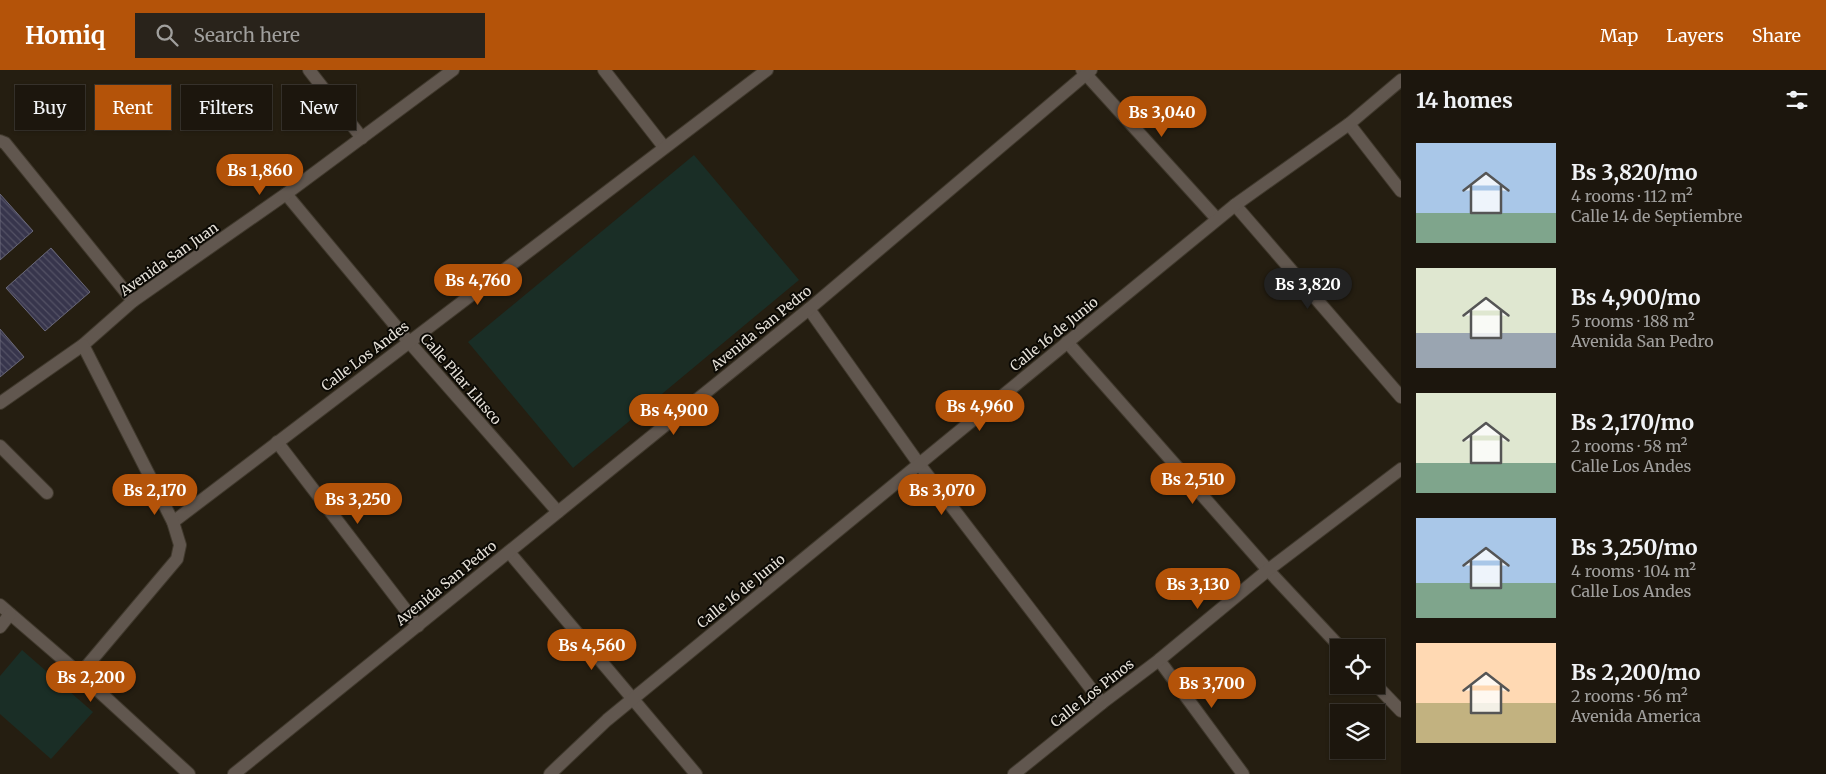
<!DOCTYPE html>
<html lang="en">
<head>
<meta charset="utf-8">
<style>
	body { margin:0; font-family:Merriweather,serif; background:#29231b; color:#f1f3f6; height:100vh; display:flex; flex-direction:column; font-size:19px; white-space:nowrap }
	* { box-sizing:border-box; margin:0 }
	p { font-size:16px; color:#a09f9d }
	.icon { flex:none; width:28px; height:28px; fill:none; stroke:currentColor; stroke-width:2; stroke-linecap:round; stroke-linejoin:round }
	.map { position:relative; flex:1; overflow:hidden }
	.panel { display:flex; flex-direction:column; background:#1c160d; width:425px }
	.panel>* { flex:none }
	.banner { position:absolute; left:15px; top:15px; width:475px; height:45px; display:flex; gap:10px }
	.fabs { position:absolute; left:1330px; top:569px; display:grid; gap:10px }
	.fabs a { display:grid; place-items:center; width:55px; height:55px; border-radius:0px; background:#1c160d; box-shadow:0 1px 4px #0004,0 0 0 1px #3a352e; font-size:25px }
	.price { position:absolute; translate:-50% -42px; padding:0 11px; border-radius:18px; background:#b45309; color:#fff; font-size:16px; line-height:32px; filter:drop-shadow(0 1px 2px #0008) }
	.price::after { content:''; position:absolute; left:50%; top:30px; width:15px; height:11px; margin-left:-8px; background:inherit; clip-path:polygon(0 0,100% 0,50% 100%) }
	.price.current { background:#222; color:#fff }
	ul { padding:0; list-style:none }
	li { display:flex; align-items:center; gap:15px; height:125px; padding:0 15px }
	li span { display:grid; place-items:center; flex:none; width:140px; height:100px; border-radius:0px; color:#555 }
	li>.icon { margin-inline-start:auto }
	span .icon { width:60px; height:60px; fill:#fffc; stroke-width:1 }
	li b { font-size:21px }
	h2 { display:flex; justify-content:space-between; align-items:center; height:60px; padding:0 15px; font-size:21px }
	.pill { padding:0 18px; border-radius:0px; background:#1c160d; box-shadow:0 1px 4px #0004,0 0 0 1px #3a352e; font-size:18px; line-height:45px }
	.pill.current { background:#b45309; color:#fff }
	header { display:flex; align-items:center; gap:30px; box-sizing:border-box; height:70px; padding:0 25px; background:#b45309; color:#fff }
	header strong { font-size:24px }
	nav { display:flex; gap:28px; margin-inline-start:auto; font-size:18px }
	.search { width:350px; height:45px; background:#29231b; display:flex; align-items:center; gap:12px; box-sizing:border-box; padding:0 18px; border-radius:0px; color:#a09f9d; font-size:19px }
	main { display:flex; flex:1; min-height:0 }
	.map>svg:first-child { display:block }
	.pitch { fill:#1a2e26 }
	.building { fill:url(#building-back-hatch); stroke:#6a697a }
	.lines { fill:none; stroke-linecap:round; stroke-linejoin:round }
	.minor-casing { stroke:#40392d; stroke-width:14 }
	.minor { stroke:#61574f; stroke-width:12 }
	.labels { text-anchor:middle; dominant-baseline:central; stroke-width:4; stroke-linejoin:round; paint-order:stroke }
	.street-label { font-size:14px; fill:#e6e1d9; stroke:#0b0904 }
</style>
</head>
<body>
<header>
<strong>Homiq</strong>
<div class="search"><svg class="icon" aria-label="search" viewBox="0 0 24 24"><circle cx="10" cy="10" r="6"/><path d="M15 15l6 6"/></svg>Search here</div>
<nav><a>Map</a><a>Layers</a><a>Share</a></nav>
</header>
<main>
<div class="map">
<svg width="1401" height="704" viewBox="0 0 1401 704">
	<defs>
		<pattern id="building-back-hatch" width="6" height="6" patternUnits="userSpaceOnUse" patternTransform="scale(1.25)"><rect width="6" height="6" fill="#37354c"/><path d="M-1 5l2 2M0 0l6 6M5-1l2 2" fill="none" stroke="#545265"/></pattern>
	</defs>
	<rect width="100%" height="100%" fill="#251e11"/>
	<g class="pitch">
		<path d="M694 85 799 210 573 398 468 272Z"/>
		<path d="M22 580 93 642 51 689 0 644V606Z"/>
	</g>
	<g class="building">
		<path d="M0 124 33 161 0 190Z"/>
		<path d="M51 178 90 222 45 261 6 218Z"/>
		<path d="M0 259 24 287 0 307Z"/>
	</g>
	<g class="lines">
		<g class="minor-casing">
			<g id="minor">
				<path d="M309 0 362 68"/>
				<path d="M604 0 664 77"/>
				<path d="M1082 0 1217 149"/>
				<path d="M1349 54 1401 121"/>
				<path d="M0 71 5 73 133 231"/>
				<path d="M286 124 409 272 558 442"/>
				<path d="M1235 135 1401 327"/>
				<path d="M809 239 919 394 1102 633"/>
				<path d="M1067 272 1268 500 1341 578"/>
				<path d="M0 333 83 275 133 231 286 124 453 0"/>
				<path d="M277 372 418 556"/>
				<path d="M0 376 47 423"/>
				<path d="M173 452 767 0"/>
				<path d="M509 482 696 704"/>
				<path d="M0 535 80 604 189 704"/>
				<path d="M0 557 10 544"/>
				<path d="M1159 590 1243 704"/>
				<path d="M80 604 177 489 180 475 173 452 83 275"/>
				<path d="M1376 615 1401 641"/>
				<path d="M234 704 809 239 1091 0"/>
				<path d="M550 704 607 650 1235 135 1349 54 1401 10"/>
				<path d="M1014 704 1102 633 1159 590 1268 500 1401 399"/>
			</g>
		</g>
		<use href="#minor" class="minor"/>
	</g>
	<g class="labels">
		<g class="street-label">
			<text transform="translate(169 189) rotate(-35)">Avenida San Juan</text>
			<text transform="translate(761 258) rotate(-39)">Avenida San Pedro</text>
			<text transform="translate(1054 264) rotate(-39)">Calle 16 de Junio</text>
			<text transform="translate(365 286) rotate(-37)">Calle Los Andes</text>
			<text transform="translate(461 309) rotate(49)">Calle Pilar Llusco</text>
			<text transform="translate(446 513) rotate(-39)">Avenida San Pedro</text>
			<text transform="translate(741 521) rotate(-39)">Calle 16 de Junio</text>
			<text transform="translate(1092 623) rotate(-38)">Calle Los Pinos</text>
		</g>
	</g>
</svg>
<div class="fabs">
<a><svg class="icon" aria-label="locate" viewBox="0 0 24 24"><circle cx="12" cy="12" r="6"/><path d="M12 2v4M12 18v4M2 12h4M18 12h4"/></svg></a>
<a><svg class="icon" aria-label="layers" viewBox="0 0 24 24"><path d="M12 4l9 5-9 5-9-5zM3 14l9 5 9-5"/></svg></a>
</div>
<b class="price" style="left:1162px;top:68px">Bs 3,040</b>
<b class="price" style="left:260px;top:126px">Bs 1,860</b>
<b class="price" style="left:478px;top:236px">Bs 4,760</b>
<b class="price current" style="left:1308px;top:240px">Bs 3,820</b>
<b class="price" style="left:980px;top:362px">Bs 4,960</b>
<b class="price" style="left:674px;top:366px">Bs 4,900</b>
<b class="price" style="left:1193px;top:435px">Bs 2,510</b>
<b class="price" style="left:155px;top:446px">Bs 2,170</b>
<b class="price" style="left:942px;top:446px">Bs 3,070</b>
<b class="price" style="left:358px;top:455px">Bs 3,250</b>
<b class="price" style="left:1198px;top:540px">Bs 3,130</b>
<b class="price" style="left:592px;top:601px">Bs 4,560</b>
<b class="price" style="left:91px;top:633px">Bs 2,200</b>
<b class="price" style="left:1212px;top:639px">Bs 3,700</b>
<div class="banner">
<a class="pill">Buy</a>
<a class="pill current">Rent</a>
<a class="pill">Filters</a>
<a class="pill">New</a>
</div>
</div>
<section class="panel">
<h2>14 homes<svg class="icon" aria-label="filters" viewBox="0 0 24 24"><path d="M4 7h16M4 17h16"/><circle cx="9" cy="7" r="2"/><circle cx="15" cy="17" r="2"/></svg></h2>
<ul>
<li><span style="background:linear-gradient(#a9c7e8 70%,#7fa58c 0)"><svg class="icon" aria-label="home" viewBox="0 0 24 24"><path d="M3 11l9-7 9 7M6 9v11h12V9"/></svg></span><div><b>Bs 3,820/mo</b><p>4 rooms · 112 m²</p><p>Calle 14 de Septiembre</p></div></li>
<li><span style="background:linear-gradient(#dfe7d0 65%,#9aa5b1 0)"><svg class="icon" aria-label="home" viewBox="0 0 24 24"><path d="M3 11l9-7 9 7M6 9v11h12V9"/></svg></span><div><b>Bs 4,900/mo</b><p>5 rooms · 188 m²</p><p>Avenida San Pedro</p></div></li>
<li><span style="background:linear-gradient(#dfe7d0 70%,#7fa58c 0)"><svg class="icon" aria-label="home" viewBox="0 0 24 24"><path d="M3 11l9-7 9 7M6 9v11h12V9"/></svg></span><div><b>Bs 2,170/mo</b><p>2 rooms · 58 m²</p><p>Calle Los Andes</p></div></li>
<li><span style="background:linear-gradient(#a9c7e8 65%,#7fa58c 0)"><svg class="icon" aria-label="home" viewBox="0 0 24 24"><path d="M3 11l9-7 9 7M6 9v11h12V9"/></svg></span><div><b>Bs 3,250/mo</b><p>4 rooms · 104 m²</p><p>Calle Los Andes</p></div></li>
<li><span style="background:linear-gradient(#ffd9b3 60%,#c2b280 0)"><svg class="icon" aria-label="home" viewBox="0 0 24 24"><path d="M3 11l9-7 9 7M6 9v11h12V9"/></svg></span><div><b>Bs 2,200/mo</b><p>2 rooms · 56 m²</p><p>Avenida America</p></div></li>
</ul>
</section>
</main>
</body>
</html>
